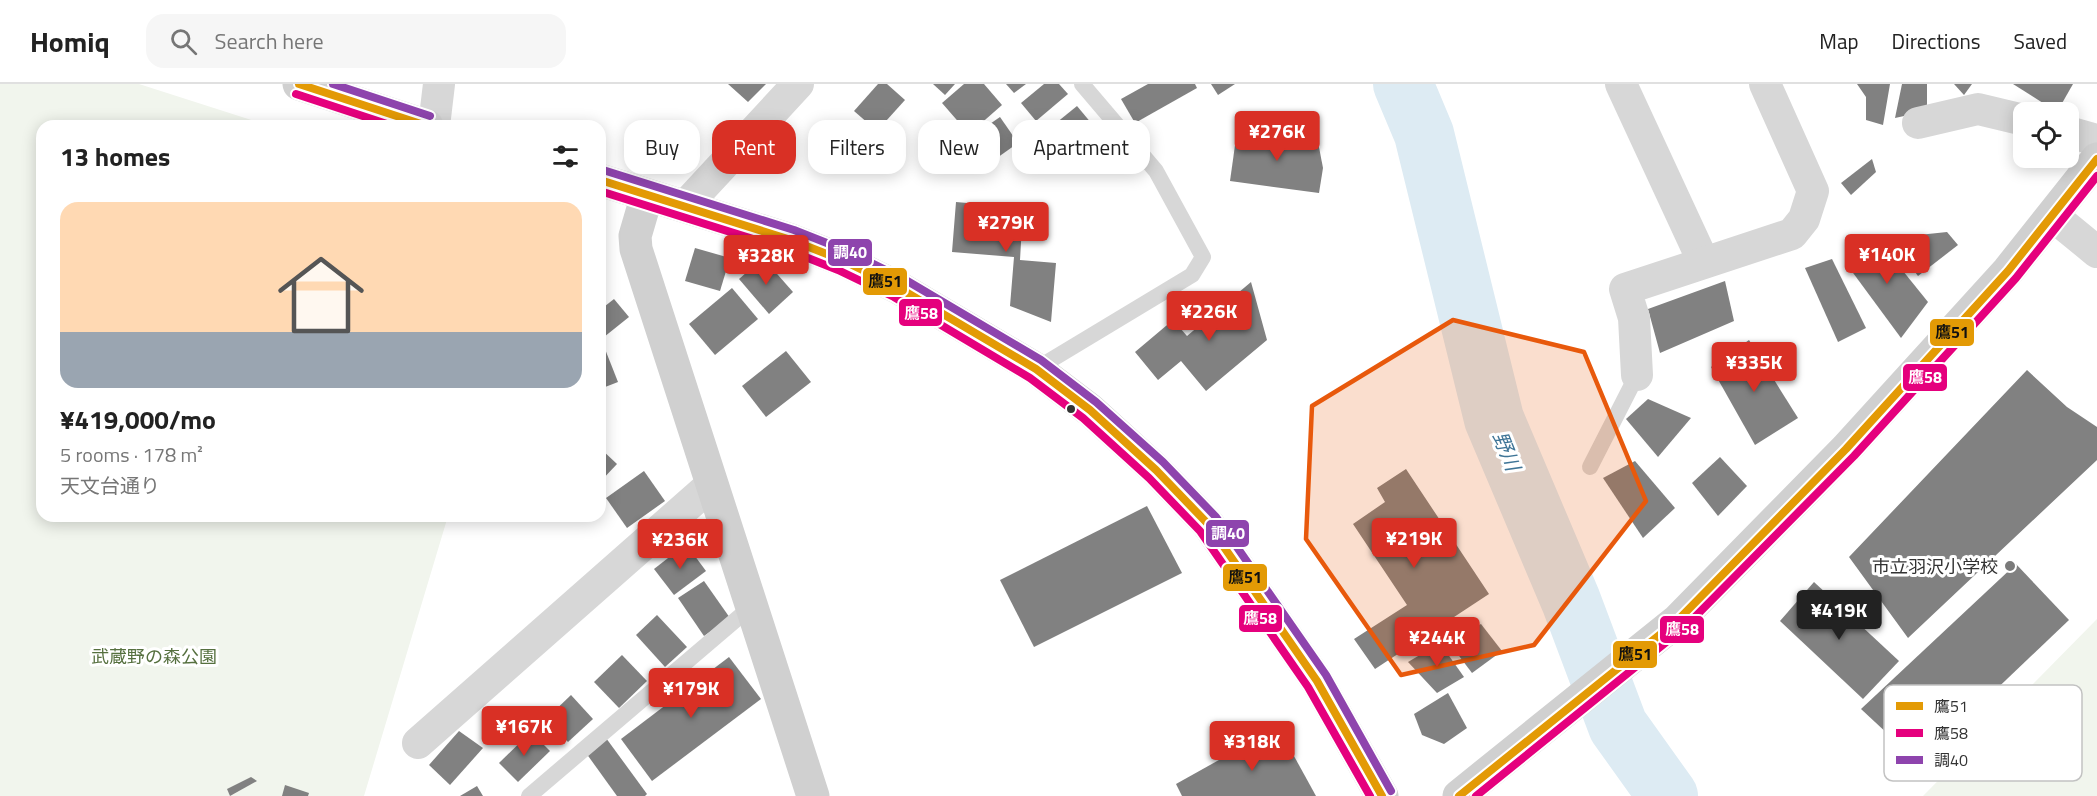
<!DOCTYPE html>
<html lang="en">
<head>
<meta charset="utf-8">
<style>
	body { margin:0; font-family:"Titillium Web","Noto Sans JP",sans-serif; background:#f6f6f6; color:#222; height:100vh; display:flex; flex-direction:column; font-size:22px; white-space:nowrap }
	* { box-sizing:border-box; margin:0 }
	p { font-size:20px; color:#767676 }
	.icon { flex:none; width:33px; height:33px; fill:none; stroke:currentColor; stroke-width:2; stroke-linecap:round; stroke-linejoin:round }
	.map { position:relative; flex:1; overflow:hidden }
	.panel { position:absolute; left:36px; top:36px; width:570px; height:402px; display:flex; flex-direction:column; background:#fff; border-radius:18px; box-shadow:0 3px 15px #0003 }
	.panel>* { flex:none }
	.banner { position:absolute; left:624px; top:36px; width:570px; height:54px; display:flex; gap:12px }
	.tools { position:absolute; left:2013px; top:18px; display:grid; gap:12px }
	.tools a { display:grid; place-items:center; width:66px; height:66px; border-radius:12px; background:#fff; box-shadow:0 3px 15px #0003; font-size:30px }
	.price { position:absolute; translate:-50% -51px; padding:0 14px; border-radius:6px; background:#d93025; color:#fff; font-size:20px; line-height:39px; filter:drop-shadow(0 2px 3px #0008) }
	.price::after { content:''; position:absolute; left:50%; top:36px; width:18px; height:14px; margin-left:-9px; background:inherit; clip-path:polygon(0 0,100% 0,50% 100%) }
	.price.selected { background:#222; color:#fff }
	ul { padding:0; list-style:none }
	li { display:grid; align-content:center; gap:12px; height:318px; padding:0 24px }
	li+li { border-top:2px solid #e0e0e0 }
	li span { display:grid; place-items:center; height:186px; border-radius:18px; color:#555 }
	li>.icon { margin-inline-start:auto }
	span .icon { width:108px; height:108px; fill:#fffc; stroke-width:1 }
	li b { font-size:26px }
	h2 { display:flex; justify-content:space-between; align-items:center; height:72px; padding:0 24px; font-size:26px }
	.pill { padding:0 21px; border-radius:18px; background:#fff; box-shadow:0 3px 15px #0003; font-size:21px; line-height:54px }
	.pill.selected { background:#d93025; color:#fff }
	header { display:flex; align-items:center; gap:36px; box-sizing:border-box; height:84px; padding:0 30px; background:#fff; border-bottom:2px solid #e0e0e0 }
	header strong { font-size:28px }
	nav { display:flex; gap:33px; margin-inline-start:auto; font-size:21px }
	.search { width:420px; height:54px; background:#f6f6f6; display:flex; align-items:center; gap:15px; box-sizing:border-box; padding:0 21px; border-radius:18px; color:#767676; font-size:22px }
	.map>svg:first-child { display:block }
	.green { fill:#f1f5ed }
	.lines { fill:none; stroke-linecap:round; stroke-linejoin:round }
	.river { stroke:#ddebf3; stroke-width:60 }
	.building { fill:#818181 }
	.lane { stroke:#d7d7d7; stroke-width:16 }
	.street { stroke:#d7d7d7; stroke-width:32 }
	.secondary { stroke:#d0d0d0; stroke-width:33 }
	.bus-1-casing { stroke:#fff; stroke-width:12 }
	.bus-2-casing { stroke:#fff; stroke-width:12 }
	.bus-3-casing { stroke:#fff; stroke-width:12 }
	.bus-1 { stroke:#e39a05; stroke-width:8 }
	.bus-2 { stroke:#e5007d; stroke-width:8 }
	.bus-3 { stroke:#8e44ad; stroke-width:8 }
	.marked { fill:#e8590c; fill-opacity:0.2; stroke:#e8590c; stroke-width:4.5; stroke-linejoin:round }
	.bus-dot { fill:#333; stroke:#fff; stroke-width:2 }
	.poi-dot { fill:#7a7a7a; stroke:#fff; stroke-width:2 }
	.labels { text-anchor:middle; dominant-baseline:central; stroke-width:6; stroke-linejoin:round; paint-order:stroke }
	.poi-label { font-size:18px; fill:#333; stroke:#fff; text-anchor:end }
	.park-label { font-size:18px; fill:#56703f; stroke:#fff }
	.water-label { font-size:20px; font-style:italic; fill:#3f7597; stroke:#fff }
	.key { fill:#fff; stroke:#c2c2c2; stroke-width:1.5 }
	.key-label { font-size:16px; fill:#333 }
	.line-badge { stroke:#fff; stroke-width:2 }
	.badge-label { font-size:16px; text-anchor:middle; font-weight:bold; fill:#fff }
	.pale-badge-label { font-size:16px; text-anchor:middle; font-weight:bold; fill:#111 }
</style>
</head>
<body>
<header>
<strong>Homiq</strong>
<div class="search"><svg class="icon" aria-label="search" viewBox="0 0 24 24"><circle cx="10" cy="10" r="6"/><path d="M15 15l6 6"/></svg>Search here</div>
<nav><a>Map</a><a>Directions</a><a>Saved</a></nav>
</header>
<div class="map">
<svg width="2097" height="712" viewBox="0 0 2097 712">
	<rect width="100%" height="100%" fill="#fff"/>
	<g class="green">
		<path d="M0 0H139L270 42H42V432H448L364 712H0Z"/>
		<path d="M2097 535V712H1923Z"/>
	</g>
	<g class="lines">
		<path class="river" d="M1403 0 1424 50 1494 335 1571 517 1618 642 1668 712"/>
	</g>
	<g class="building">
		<path d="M728 0H766L748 18Z"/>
		<path d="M878 0H887L905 16 877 47 854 27Z"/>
		<path d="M933 0H955L945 11Z"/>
		<path d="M964 0H984L1002 21 969 50 942 19Z"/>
		<path d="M1006 0H1026L1014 9Z"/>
		<path d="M1044 0H1059L1068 10 1036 37 1021 19Z"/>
		<path d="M1148 0H1195L1197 4 1135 39 1121 15Z"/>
		<path d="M1211 0H1235L1218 11Z"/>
		<path d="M1857 0H1890L1883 41 1866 36V13Z"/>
		<path d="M1902 0H1927V27L1895 34Z"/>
		<path d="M1954 0H1972L1964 11Z"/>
		<path d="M2013 0H2073L2057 28Z"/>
		<path d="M1077 22 1092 40 1060 66 1045 48Z"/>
		<path d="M1000 33 1018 59 987 81 968 55Z"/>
		<path d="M1237 47 1318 58 1323 84 1319 109 1230 97Z"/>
		<path d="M1872 75 1876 88 1851 111 1841 99Z"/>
		<path d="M956 118 1023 124 1020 176 1056 179 1051 238 1010 222 1014 173 952 168Z"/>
		<path d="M1947 148 1958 161 1918 192 1890 154Z"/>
		<path d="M1874 151 1928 218 1901 254 1845 178Z"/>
		<path d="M695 164 730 174 720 207 685 197Z"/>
		<path d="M763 174 793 208 769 230 739 195Z"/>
		<path d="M1832 175 1866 244 1838 258 1805 184Z"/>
		<path d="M1725 197 1734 237 1660 269 1648 225Z"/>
		<path d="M1251 198 1267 256 1206 307 1181 277 1158 296 1135 268 1173 236 1187 252Z"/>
		<path d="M732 204 758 235 715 271 689 240Z"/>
		<path d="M614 215 629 233 604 253 600 248V226Z"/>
		<path d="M1749 256 1798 334 1755 361 1711 283Z"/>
		<path d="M603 260 618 298 600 305V261Z"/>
		<path d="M786 267 811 298 766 333 742 302Z"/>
		<path d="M2027 286 2067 323 2097 343V376L1908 554 1849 473Z"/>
		<path d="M1648 315 1691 334 1658 373 1626 335Z"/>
		<path d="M600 364 617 380 600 398Z"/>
		<path d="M1720 373 1747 402 1718 432 1692 399Z"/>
		<path d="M1635 377 1675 424 1643 454 1603 394Z"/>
		<path d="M1406 385 1489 510 1375 585 1354 555 1407 521 1353 440 1385 418 1377 404Z"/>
		<path d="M644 387 665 417 627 444 606 414Z"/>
		<path d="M1147 422 1182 489 1034 563 1000 496Z"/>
		<path d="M686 460 706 487 674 511 654 485Z"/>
		<path d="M2016 480 2069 536 1919 679 1861 625Z"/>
		<path d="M704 497 730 534 704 552 678 514Z"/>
		<path d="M1814 498 1899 577 1863 615 1780 537Z"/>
		<path d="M657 531 687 563 665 583 636 551Z"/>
		<path d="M1481 540 1502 567 1472 589 1447 556Z"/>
		<path d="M1440 559 1464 593 1437 609 1408 578Z"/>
		<path d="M622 571 647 597 619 624 594 598Z"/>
		<path d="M729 573 761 615 652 697 621 655Z"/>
		<path d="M1448 609 1467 644 1444 660 1422 651 1414 630Z"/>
		<path d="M571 611 593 635 568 658 546 635Z"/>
		<path d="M1278 643 1316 712H1182L1176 700Z"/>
		<path d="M459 647 483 664 450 701 429 681Z"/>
		<path d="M531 648 550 667 518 698 499 679Z"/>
		<path d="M606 654 647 710 645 712H617L586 669Z"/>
		<path d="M251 693 257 697 230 712 227 705Z"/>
		<path d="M285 701 309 709 308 712H282Z"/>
		<path d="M477 702 483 712H460Z"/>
	</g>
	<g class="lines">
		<g class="lane">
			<path d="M1036 285 1192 191 1203 173 1156 87 1082 0"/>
			<path d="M1590 383 1637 291"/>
			<path d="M529 712 752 522"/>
		</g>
		<g class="street">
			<path d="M1621 0 1703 177"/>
			<path d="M1918 39 1978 25 2024 36"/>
			<path d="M434 42 439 0"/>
			<path d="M2068 48 2097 56"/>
			<path d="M685 122 798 0"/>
			<path d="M2053 132 2097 168"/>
			<path d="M1637 291 1634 234 1625 205 1792 150 1804 135 1813 107 1765 0"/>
			<path d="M418 659 711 401"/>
		</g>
		<g class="secondary">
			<path d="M299 0 427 42"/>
			<path d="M600 96 791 156 842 176 899 204 1036 285 1090 326 1156 386 1208 440 1317 597 1382 712"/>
			<path d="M647 111 635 152 636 165 813 712"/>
			<path d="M1459 712 1678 536 1846 365 2008 187 2097 75"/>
		</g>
		<g class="bus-1-casing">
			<g id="bus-1">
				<path d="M299 0 427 42"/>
				<path d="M600 96 791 156 842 176 899 204 1036 285 1090 326 1156 386 1208 440 1317 597 1382 712"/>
				<path d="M1459 712 1678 536 1846 365 2008 187 2097 75"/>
			</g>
		</g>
		<g class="bus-2-casing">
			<g id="bus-2">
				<path d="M296 10 393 42"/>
				<path d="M600 107 788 166 838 186 894 213 1030 294 1083 334 1149 394 1200 447 1308 603 1370 712"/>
				<path d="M1476 712 1685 543 1854 372 2016 194 2097 92"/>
			</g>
		</g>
		<g class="bus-3-casing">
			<g id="bus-3">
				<path d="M333 0 430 32"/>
				<path d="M603 86 794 146 847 167 904 195 1041 276 1096 318 1163 378 1216 433 1326 591 1391 707"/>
			</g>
		</g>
		<use href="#bus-1" class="bus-1"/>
		<use href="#bus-2" class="bus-2"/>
		<use href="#bus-3" class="bus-3"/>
	</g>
	<path class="marked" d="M1453 236 1584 268 1646 417 1534 561 1401 591 1306 455 1312 322Z"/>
	<circle class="bus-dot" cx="1071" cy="325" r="5"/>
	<circle class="poi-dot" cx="2010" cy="482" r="6"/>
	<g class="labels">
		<g class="poi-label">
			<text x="1998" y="482">市立羽沢小学校</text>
		</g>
		<g class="park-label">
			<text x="154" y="572">武蔵野の森公園</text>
		</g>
		<g class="water-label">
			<text transform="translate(1507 367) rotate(68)">野川</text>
		</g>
	</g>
	<rect x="1884" y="601" width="198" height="96" rx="9" class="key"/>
	<rect x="1896" y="618" width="27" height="8" fill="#e39a05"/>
	<rect x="1896" y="645" width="27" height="8" fill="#e5007d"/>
	<rect x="1896" y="672" width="27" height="8" fill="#8e44ad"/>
	<g class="key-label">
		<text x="1934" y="628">鷹51</text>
		<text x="1934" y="655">鷹58</text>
		<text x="1934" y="682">調40</text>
	</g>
	<g class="line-badge">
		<rect x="827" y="154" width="46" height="29" rx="6" fill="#8e44ad"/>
		<rect x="862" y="183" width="46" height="29" rx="6" fill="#e39a05"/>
		<rect x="898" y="214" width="45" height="29" rx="6" fill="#e5007d"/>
		<rect x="1929" y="234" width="46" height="29" rx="6" fill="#e39a05"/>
		<rect x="1902" y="279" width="46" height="29" rx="6" fill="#e5007d"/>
		<rect x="1205" y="435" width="45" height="29" rx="6" fill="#8e44ad"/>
		<rect x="1222" y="479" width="46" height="29" rx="6" fill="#e39a05"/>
		<rect x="1238" y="520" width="45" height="29" rx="6" fill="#e5007d"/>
		<rect x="1659" y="531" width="46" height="29" rx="6" fill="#e5007d"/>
		<rect x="1612" y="556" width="46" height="29" rx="6" fill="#e39a05"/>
	</g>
	<g class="badge-label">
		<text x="850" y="174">調40</text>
		<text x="921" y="235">鷹58</text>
		<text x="1925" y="299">鷹58</text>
		<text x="1228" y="455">調40</text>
		<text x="1260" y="540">鷹58</text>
		<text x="1682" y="551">鷹58</text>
	</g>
	<g class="pale-badge-label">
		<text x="885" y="203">鷹51</text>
		<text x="1952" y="254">鷹51</text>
		<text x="1245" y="499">鷹51</text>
		<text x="1635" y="576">鷹51</text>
	</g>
</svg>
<div class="tools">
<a><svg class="icon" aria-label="locate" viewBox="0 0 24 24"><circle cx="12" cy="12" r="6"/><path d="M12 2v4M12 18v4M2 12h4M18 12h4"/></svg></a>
</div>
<b class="price" style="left:1277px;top:78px">¥276K</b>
<b class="price" style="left:1006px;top:169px">¥279K</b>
<b class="price" style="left:1887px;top:201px">¥140K</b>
<b class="price" style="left:766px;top:202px">¥328K</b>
<b class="price" style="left:1209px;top:258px">¥226K</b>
<b class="price" style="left:1754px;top:309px">¥335K</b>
<b class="price" style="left:1414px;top:485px">¥219K</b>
<b class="price" style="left:680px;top:486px">¥236K</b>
<b class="price selected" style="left:1839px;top:557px">¥419K</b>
<b class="price" style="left:1437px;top:584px">¥244K</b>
<b class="price" style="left:691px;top:635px">¥179K</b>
<b class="price" style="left:524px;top:673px">¥167K</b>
<b class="price" style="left:1252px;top:688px">¥318K</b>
<div class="banner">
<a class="pill">Buy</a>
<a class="pill selected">Rent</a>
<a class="pill">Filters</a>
<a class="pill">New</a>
<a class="pill">Apartment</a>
</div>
<section class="panel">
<h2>13 homes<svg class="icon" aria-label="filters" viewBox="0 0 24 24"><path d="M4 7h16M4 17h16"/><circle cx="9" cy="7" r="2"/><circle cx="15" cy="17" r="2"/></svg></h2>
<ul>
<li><span style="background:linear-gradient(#ffd9b3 70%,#9aa5b1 0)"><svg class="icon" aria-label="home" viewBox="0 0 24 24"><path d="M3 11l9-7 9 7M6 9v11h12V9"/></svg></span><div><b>¥419,000/mo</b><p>5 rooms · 178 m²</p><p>天文台通り</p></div></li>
</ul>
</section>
</div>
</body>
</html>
